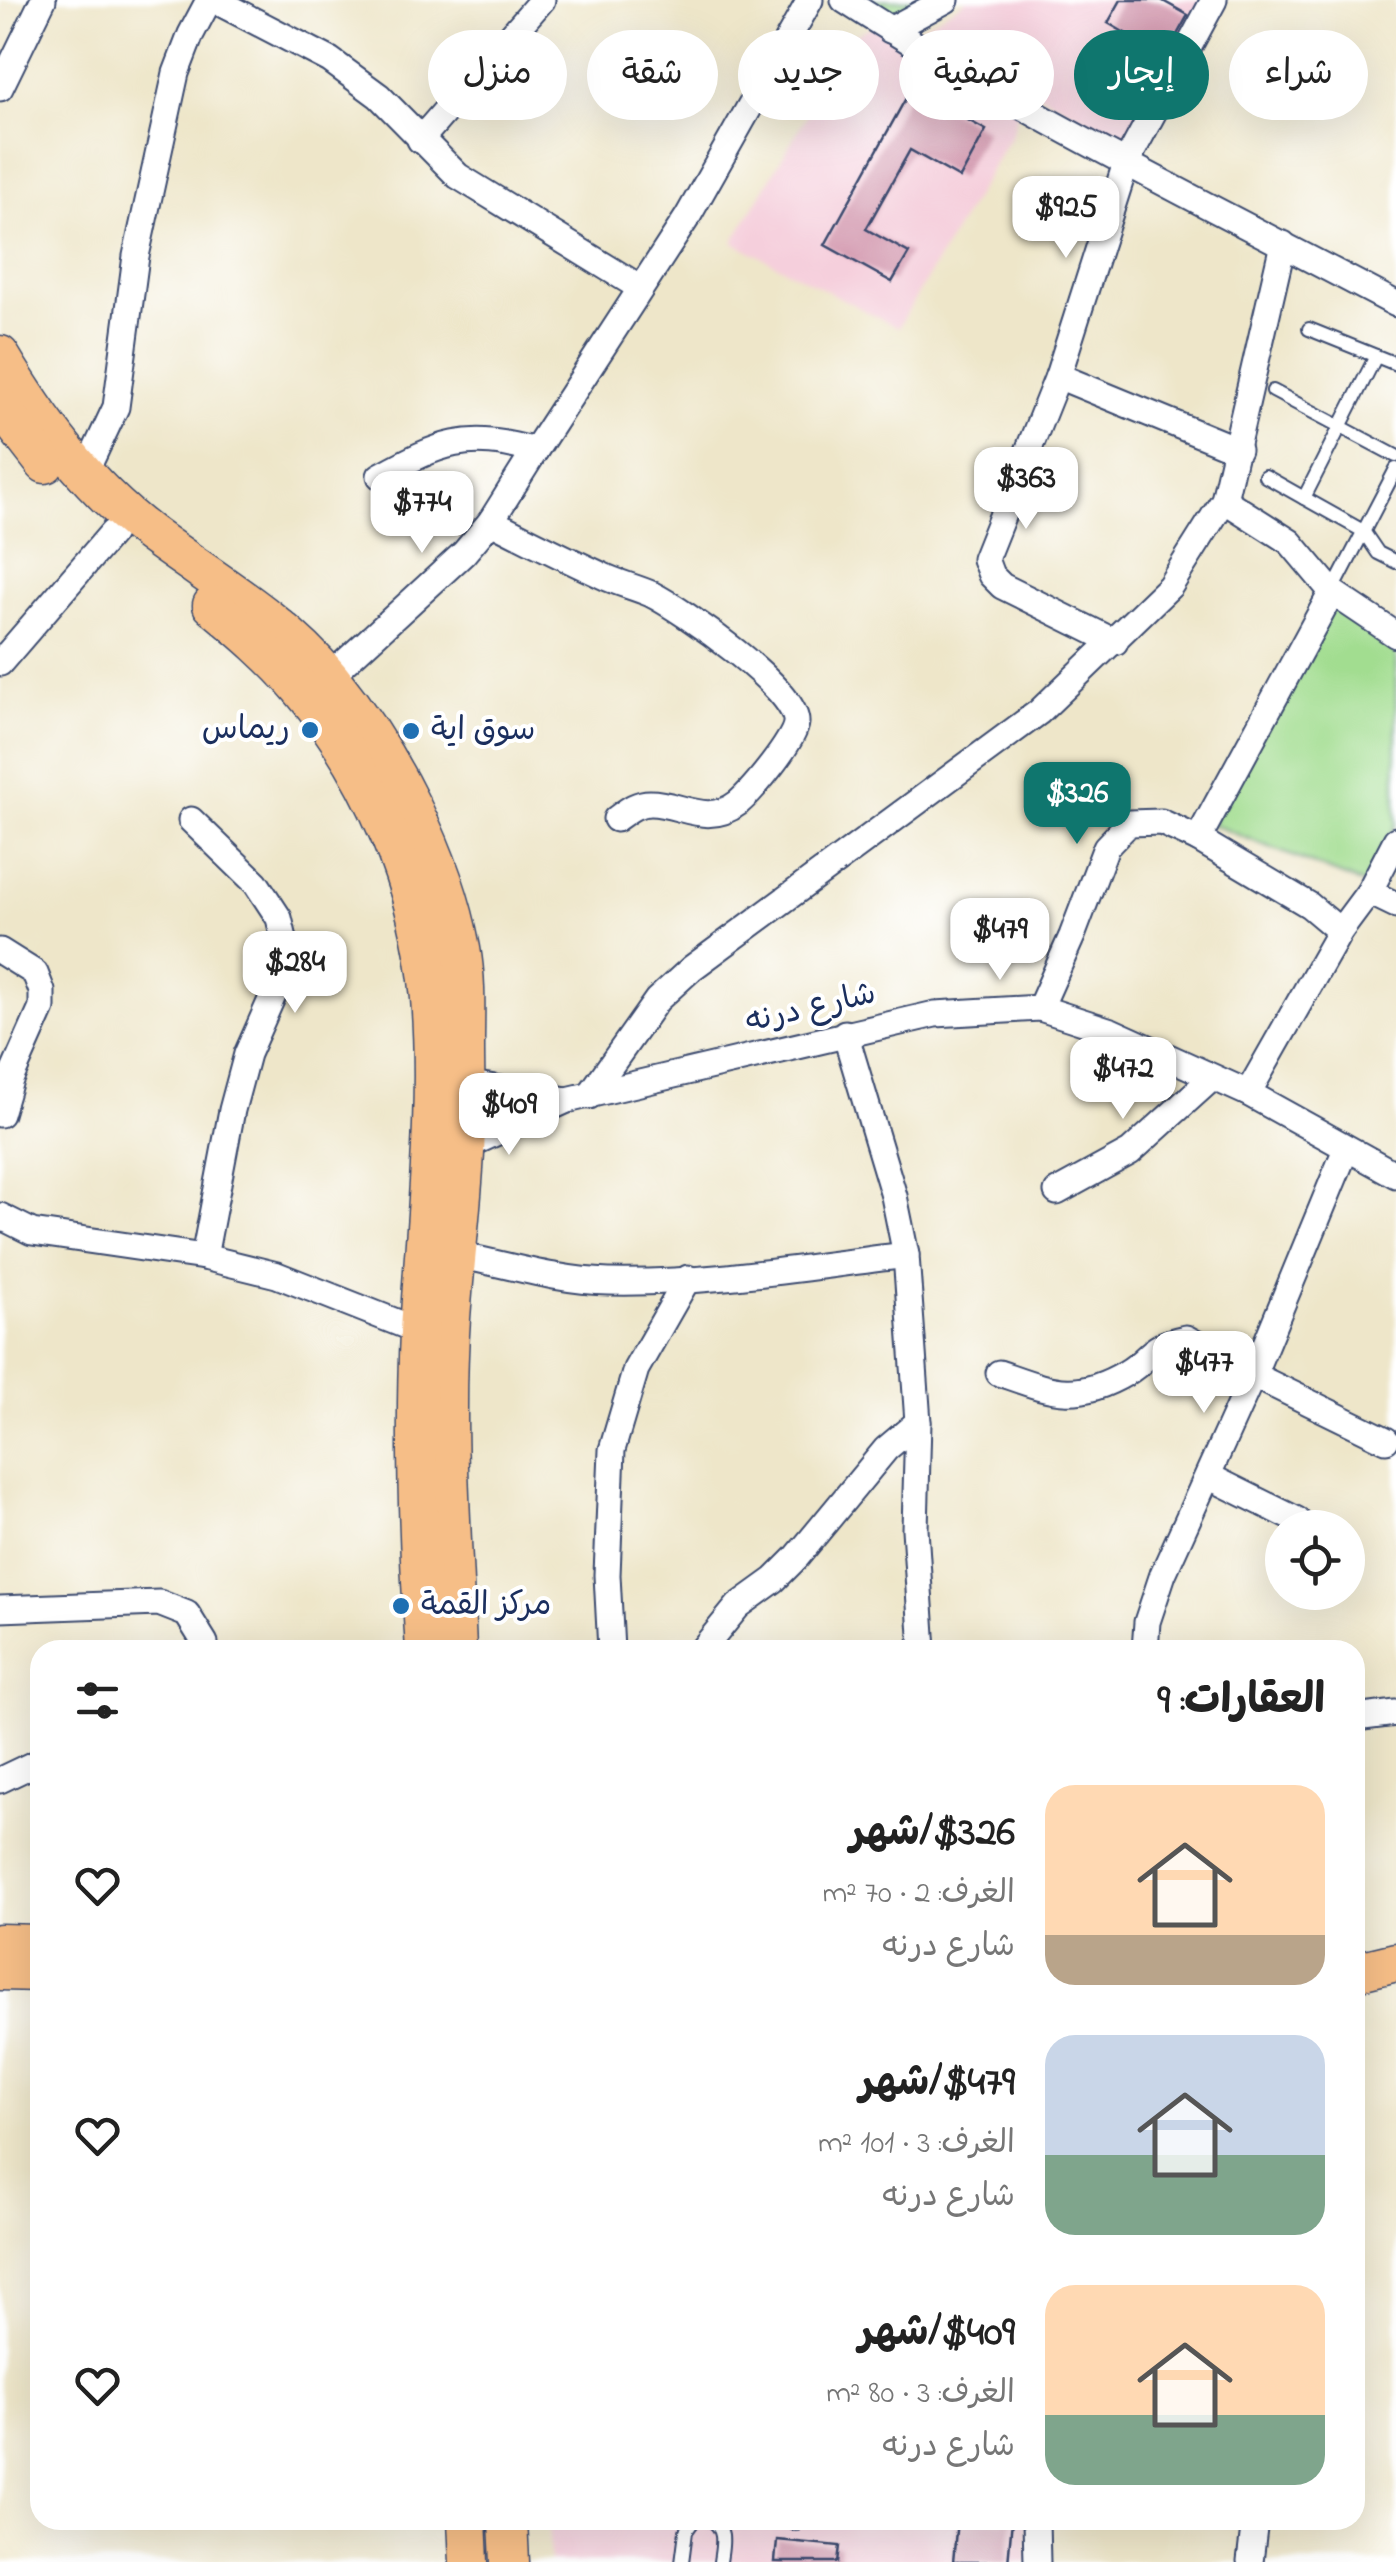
<!DOCTYPE html>
<html lang="ar">
<head>
<meta charset="utf-8">
<style>
	body { margin:0; font-family:"Indie Flower","Playpen Sans Arabic",sans-serif; background:#f2f2f2; color:#222; direction:rtl; height:100vh; display:flex; flex-direction:column; font-size:38px; white-space:nowrap }
	* { box-sizing:border-box; margin:0 }
	p { font-size:32px; color:#767676 }
	.icon { flex:none; width:55px; height:55px; fill:none; stroke:currentColor; stroke-width:2; stroke-linecap:round; stroke-linejoin:round }
	.map { position:relative; flex:1; overflow:hidden; direction:ltr }
	.sheet { position:absolute; left:30px; top:1640px; width:1335px; height:890px; display:flex; flex-direction:column; background:#fff; border-radius:30px; box-shadow:0 10px 40px #0002; direction:rtl }
	.sheet>* { flex:none }
	.guide { position:absolute; left:30px; top:30px; width:1338px; height:90px; direction:rtl; display:flex; gap:20px }
	.buttons { position:absolute; left:1265px; top:1510px; display:grid; gap:20px }
	.buttons a { display:grid; place-items:center; width:100px; height:100px; border-radius:50%; background:#fff; box-shadow:0 10px 40px #0002; font-size:50px }
	.price { position:absolute; translate:-50% -85px; padding:0 22px; border-radius:20px; background:#fff; color:#222; font-size:32px; line-height:65px; filter:drop-shadow(0 2px 5px #0008) }
	.price::after { content:''; position:absolute; left:50%; top:60px; width:30px; height:22px; margin-left:-15px; background:inherit; clip-path:polygon(0 0,100% 0,50% 100%) }
	.price.active { background:#0f766e; color:#fff }
	ul { padding:0; list-style:none }
	li { display:flex; align-items:center; gap:30px; height:250px; padding:0 40px }
	li span { display:grid; place-items:center; flex:none; width:280px; height:200px; border-radius:30px; color:#555 }
	li>.icon { margin-inline-start:auto }
	span .icon { width:120px; height:120px; fill:#fffc; stroke-width:1 }
	li b { font-size:42px }
	h2 { display:flex; justify-content:space-between; align-items:center; height:120px; padding:0 40px; font-size:42px }
	.pill { padding:0 35px; border-radius:45px; background:#fff; box-shadow:0 10px 40px #0002; font-size:35px; line-height:90px }
	.pill.active { background:#0f766e; color:#fff }
	.map>svg:first-child { display:block }
	.built { fill:#f5cfdc }
	.green { fill:#a2dd90; stroke:#5e8677; stroke-width:2.5 }
	.building { fill:#d49bb1 }
	.lines { fill:none; stroke-linecap:round; stroke-linejoin:round }
	.service-casing { stroke:#3b4a6e; stroke-width:16 }
	.minor-casing { stroke:#3b4a6e; stroke-width:29 }
	.primary-casing { stroke:#3b4a6e; stroke-width:41 }
	.service { stroke:#fff; stroke-width:12 }
	.minor { stroke:#fff; stroke-width:25 }
	.primary { stroke:#f6be87; stroke-width:38 }
	.poi-dot { fill:#1f6fb2; stroke:#fff; stroke-width:4 }
	.labels { text-anchor:middle; dominant-baseline:central; stroke-width:8; stroke-linejoin:round; paint-order:stroke }
	.poi-label { font-size:32px; fill:#1b2f5e; stroke:#fff; text-anchor:start }
	.street-label { font-size:32px; fill:#1b2f5e; stroke:#fff }
</style>
</head>
<body>
<div class="map">
<svg width="1396" height="2562" viewBox="0 0 1396 2562">
	<rect width="100%" height="100%" fill="#fff"/>
	<filter id="ink" filterUnits="userSpaceOnUse"><feTurbulence type="fractalNoise" baseFrequency=".01" numOctaves="2"/><feDisplacementMap in="SourceGraphic" scale="20" xChannelSelector="R" yChannelSelector="G"/><feConvolveMatrix kernelMatrix="1 2 1 2 8 2 1 2 1" color-interpolation-filters="sRGB"/></filter>
	<filter id="wash" filterUnits="userSpaceOnUse"><feTurbulence type="fractalNoise" baseFrequency=".0048" numOctaves="4" result="noise"/><feDisplacementMap in="SourceGraphic" scale="40" xChannelSelector="R" yChannelSelector="G"/><feGaussianBlur stdDeviation="2.25" result="paint"/><feColorMatrix in="noise" values="0 0 0 0 0 0 0 0 0 0 0 0 0 0 0 0 0 1.4 0 .05"/><feComposite in="paint" operator="in"/></filter>
	<g filter="url(#wash)">
		<rect width="100%" height="100%" fill="#eee6c9"/>
		<g class="built">
			<path d="M967 0H1203L1126 141 918 29Z"/>
			<path d="M878 23 1019 108 1012 133 898 328 733 242 853 36Z"/>
			<path d="M548 2520H1027L1028 2562H550Z"/>
		</g>
		<g class="green">
			<path d="M848 0H941L891 27Z"/>
			<path d="M1332 603 1396 645V824L1365 885 1211 824Z"/>
		</g>
		<g id="blocks">
			<g class="building">
				<path d="M1121 0H1161L1188 15 1165 56 1108 23Z"/>
				<path d="M911 89 986 130 960 178 910 150 866 229 909 253 892 282 825 245Z"/>
				<path d="M957 2520H1012L1008 2562H953Z"/>
				<path d="M777 2540 840 2546 838 2562H775Z"/>
			</g>
		</g>
	</g>
	<g filter="url(#ink)">
		<use href="#blocks" fill-opacity="0" stroke="#3b4a6e" stroke-width="2.5"/>
		<g class="lines">
			<g class="service-casing">
				<g id="service">
					<path d="M1309 329 1396 364"/>
					<path d="M1376 356 1304 498 1363 531 1378 553 1396 562"/>
					<path d="M1273 391 1396 456"/>
					<path d="M1265 476 1304 498"/>
					<path d="M1332 592 1396 469"/>
					<path d="M711 2520C727 2529 722 2546 720 2562"/>
					<path d="M796 2524V2520"/>
					<path d="M682 2562 686 2531 694 2520"/>
				</g>
			</g>
			<g class="minor-casing">
				<g id="minor">
					<path d="M214 0 330 60 379 96 458 176 639 287"/>
					<path d="M844 0C1020 114 1211 206 1396 304"/>
					<path d="M890 30 946 0"/>
					<path d="M0 88 43 0"/>
					<path d="M420 140 542 0"/>
					<path d="M1058 376 1238 450"/>
					<path d="M85 473 116 407 136 256 176 73 191 34 209 0"/>
					<path d="M380 476C440 443 467 431 535 451L688 216 810 0"/>
					<path d="M1224 500 1290 542 1332 592 1396 635"/>
					<path d="M491 521C528 540 564 558 601 575 617 583 635 587 651 594 681 609 799 690 796 723 795 740 752 791 738 803 707 827 680 803 650 803 636 803 627 811 616 819"/>
					<path d="M1332 592 1198 839 1309 905 1340 931"/>
					<path d="M1115 642 1002 586 991 575 985 559 1058 376 1126 163 1214 0"/>
					<path d="M0 663 112 533"/>
					<path d="M329 677 464 553 491 521 535 451"/>
					<path d="M191 820 256 883 279 918 286 947 283 973 247 1054 232 1110 204 1257"/>
					<path d="M1369 892 1396 905"/>
					<path d="M0 951 35 973 42 991V1008L10 1080 0 1114"/>
					<path d="M1040 1008 1072 936 1106 847 1129 823 1161 822 1198 839"/>
					<path d="M845 1033 894 1196 906 1255 918 1422 915 1529 923 1650"/>
					<path d="M453 1081 567 1100"/>
					<path d="M1248 1093 1340 931 1369 892 1396 840"/>
					<path d="M589 1096 657 1000 692 968 1039 712 1170 586 1224 500 1283 244"/>
					<path d="M456 1151 567 1100 935 1014 1040 1008 1111 1031 1248 1093 1396 1175"/>
					<path d="M1057 1192 1130 1152 1212 1078"/>
					<path d="M0 1216 32 1232 204 1257 277 1275 419 1331"/>
					<path d="M458 1255C507 1265 559 1281 609 1282 708 1284 808 1267 906 1255"/>
					<path d="M999 1373C1051 1391 1075 1403 1126 1373 1154 1356 1147 1346 1186 1338L1253 1375 1346 1149"/>
					<path d="M1208 1476 1297 1520"/>
					<path d="M0 1609 159 1603 187 1614 205 1643V1650"/>
					<path d="M611 1650 607 1575 612 1450 636 1369 688 1278"/>
					<path d="M702 1650 738 1606 774 1580 796 1558 886 1449 918 1422"/>
					<path d="M1145 1650 1147 1622 1163 1574 1253 1375 1386 1440"/>
					<path d="M1355 1718 1396 1713"/>
					<path d="M0 1780 40 1761"/>
					<path d="M1036 2520 1037 2562"/>
					<path d="M1250 2562 1255 2520"/>
				</g>
			</g>
			<g class="primary-casing">
				<g id="primary">
					<path d="M0 355C40 422 86 485 149 533 212 580 281 618 331 679 390 752 444 856 461 949 467 981 465 1015 465 1047 465 1082 467 1118 465 1153 462 1208 455 1263 451 1318 443 1428 453 1540 457 1650"/>
					<path d="M0 406 45 464"/>
					<path d="M212 605C243 631 274 657 300 688 373 773 420 887 430 998 439 1108 425 1222 419 1332 414 1438 418 1544 425 1650"/>
					<path d="M0 1943 40 1944"/>
					<path d="M0 1971 40 1972"/>
					<path d="M1355 1972 1396 1962"/>
					<path d="M467 2520 469 2562"/>
					<path d="M508 2520 510 2562"/>
				</g>
			</g>
			<use href="#service" class="service"/>
			<use href="#minor" class="minor"/>
			<use href="#primary" class="primary"/>
		</g>
	</g>
	<g class="poi-dot">
		<circle cx="310" cy="730" r="10"/>
		<circle cx="411" cy="731" r="10"/>
		<circle cx="401" cy="1606" r="10"/>
	</g>
	<g class="labels">
		<g class="poi-label">
			<text x="290" y="730" text-anchor="end">ريماس</text>
			<text x="431" y="731">سوق اية</text>
			<text x="421" y="1606">مركز القمة</text>
		</g>
		<g class="street-label">
			<text transform="translate(811 1009) rotate(-13)">شارع درنه</text>
		</g>
	</g>
</svg>
<div class="buttons">
<a><svg class="icon" aria-label="locate" viewBox="0 0 24 24"><circle cx="12" cy="12" r="6"/><path d="M12 2v4M12 18v4M2 12h4M18 12h4"/></svg></a>
</div>
<b class="price" style="left:1066px;top:261px">$925</b>
<b class="price" style="left:1026px;top:532px">$363</b>
<b class="price" style="left:422px;top:556px">$774</b>
<b class="price active" style="left:1077px;top:847px">$326</b>
<b class="price" style="left:1000px;top:983px">$479</b>
<b class="price" style="left:295px;top:1016px">$284</b>
<b class="price" style="left:1123px;top:1122px">$472</b>
<b class="price" style="left:509px;top:1158px">$409</b>
<b class="price" style="left:1204px;top:1416px">$477</b>
<div class="guide">
<a class="pill">شراء</a>
<a class="pill active">إيجار</a>
<a class="pill">تصفية</a>
<a class="pill">جديد</a>
<a class="pill">شقة</a>
<a class="pill">منزل</a>
</div>
<section class="sheet">
<h2>العقارات: 9<svg class="icon" aria-label="filters" viewBox="0 0 24 24"><path d="M4 7h16M4 17h16"/><circle cx="9" cy="7" r="2"/><circle cx="15" cy="17" r="2"/></svg></h2>
<ul>
<li><span style="background:linear-gradient(#ffd9b3 75%,#b9a48a 0)"><svg class="icon" aria-label="home" viewBox="0 0 24 24"><path d="M3 11l9-7 9 7M6 9v11h12V9"/></svg></span><div><b>$326/شهر</b><p>الغرف: 2 · 70 m²</p><p>شارع درنه</p></div><svg class="icon" aria-label="heart" viewBox="0 0 24 24"><path d="M12 20l-8-8c-3-5 5-10 8-4 3-6 11-1 8 4z"/></svg></li>
<li><span style="background:linear-gradient(#c9d6e8 60%,#7fa58c 0)"><svg class="icon" aria-label="home" viewBox="0 0 24 24"><path d="M3 11l9-7 9 7M6 9v11h12V9"/></svg></span><div><b>$479/شهر</b><p>الغرف: 3 · 101 m²</p><p>شارع درنه</p></div><svg class="icon" aria-label="heart" viewBox="0 0 24 24"><path d="M12 20l-8-8c-3-5 5-10 8-4 3-6 11-1 8 4z"/></svg></li>
<li><span style="background:linear-gradient(#ffd9b3 65%,#7fa58c 0)"><svg class="icon" aria-label="home" viewBox="0 0 24 24"><path d="M3 11l9-7 9 7M6 9v11h12V9"/></svg></span><div><b>$409/شهر</b><p>الغرف: 3 · 80 m²</p><p>شارع درنه</p></div><svg class="icon" aria-label="heart" viewBox="0 0 24 24"><path d="M12 20l-8-8c-3-5 5-10 8-4 3-6 11-1 8 4z"/></svg></li>
</ul>
</section>
</div>
</body>
</html>
